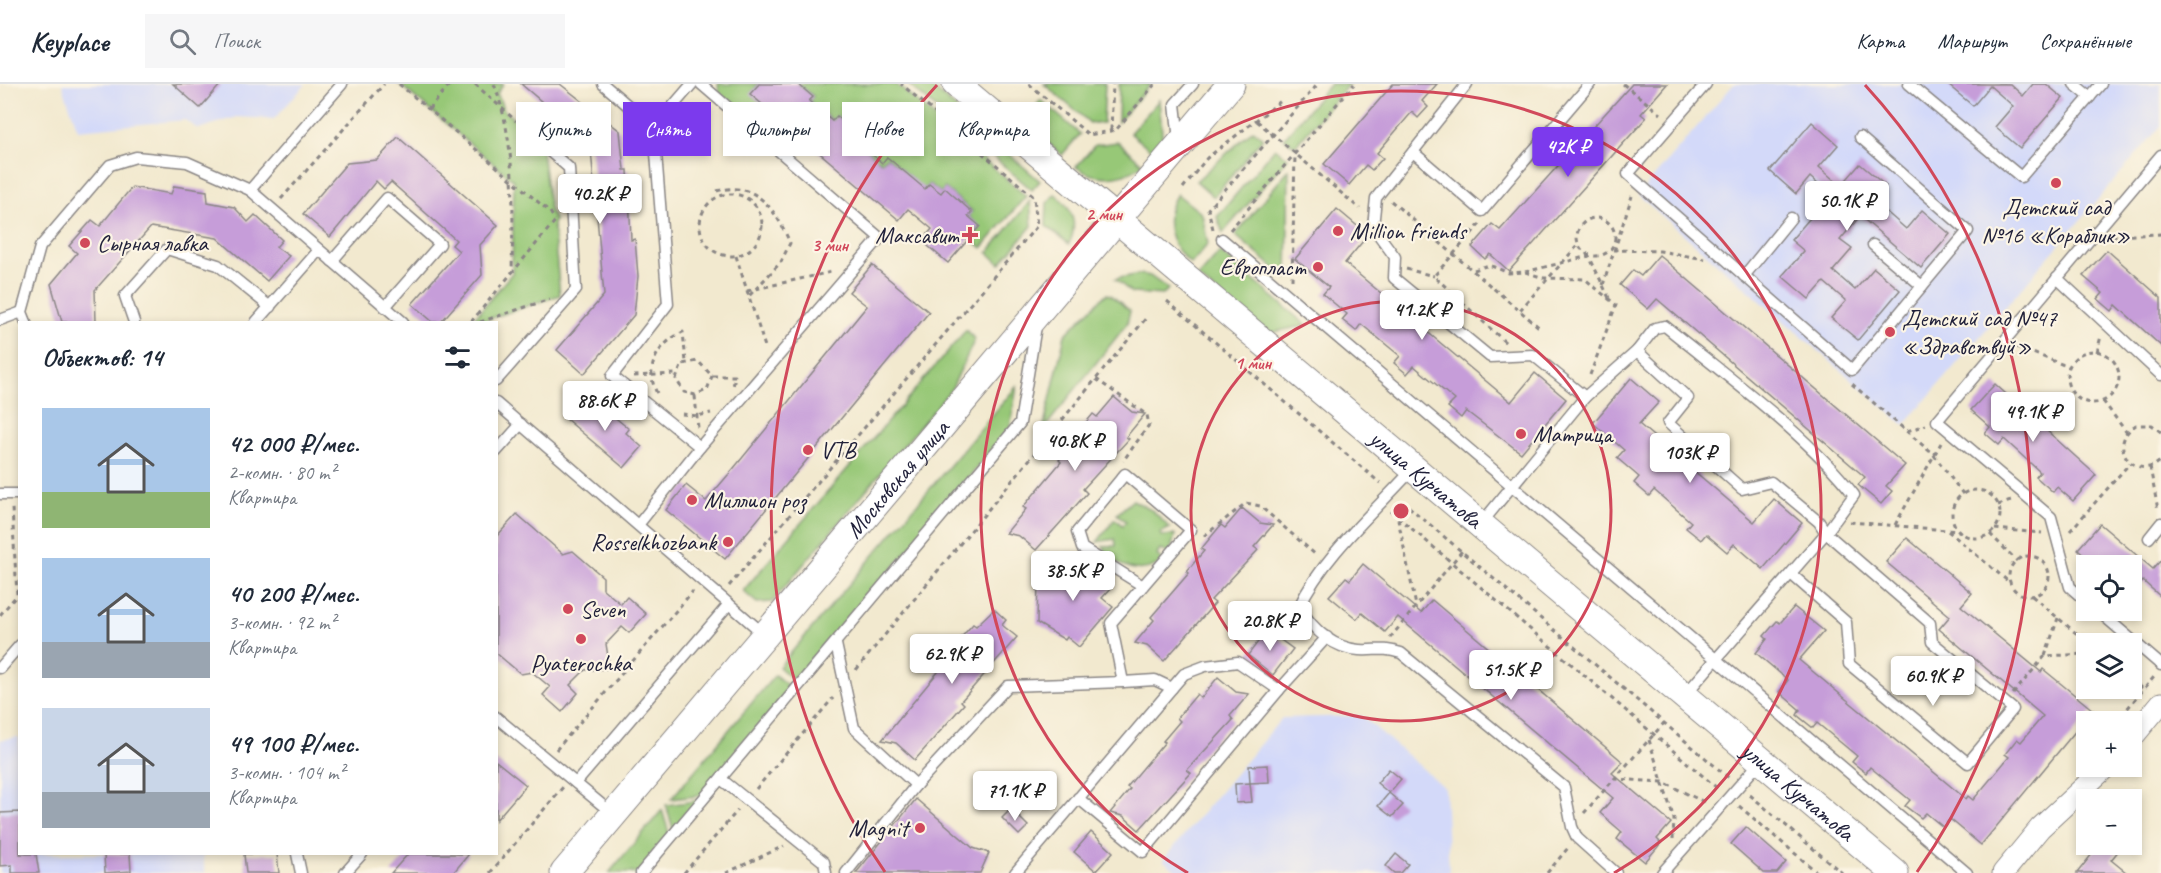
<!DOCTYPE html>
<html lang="ru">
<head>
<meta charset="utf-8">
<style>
	body { margin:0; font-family:Caveat,sans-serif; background:#f6f6f7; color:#1f2937; height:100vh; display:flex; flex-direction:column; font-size:22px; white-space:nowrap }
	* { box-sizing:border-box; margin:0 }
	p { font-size:20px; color:#747a83 }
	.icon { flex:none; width:33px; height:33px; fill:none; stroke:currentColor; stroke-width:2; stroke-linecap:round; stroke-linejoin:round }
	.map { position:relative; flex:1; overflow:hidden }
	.sheet { position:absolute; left:18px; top:237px; width:480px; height:534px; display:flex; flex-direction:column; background:#fff; border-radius:0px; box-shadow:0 3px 9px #0003 }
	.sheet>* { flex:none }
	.guide { position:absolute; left:516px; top:18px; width:570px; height:54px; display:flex; gap:12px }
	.buttons { position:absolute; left:2076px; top:471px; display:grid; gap:12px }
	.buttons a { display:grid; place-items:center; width:66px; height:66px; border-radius:0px; background:#fff; box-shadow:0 3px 9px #0003; font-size:30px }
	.price { position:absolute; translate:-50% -51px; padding:0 14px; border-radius:6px; background:#fff; color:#222; font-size:20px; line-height:39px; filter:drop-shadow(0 2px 3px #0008) }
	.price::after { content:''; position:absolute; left:50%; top:36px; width:18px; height:14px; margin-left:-9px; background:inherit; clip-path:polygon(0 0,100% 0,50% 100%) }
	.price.on { background:#7c3aed; color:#fff }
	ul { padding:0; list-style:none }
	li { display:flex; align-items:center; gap:18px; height:150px; padding:0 24px }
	li span { display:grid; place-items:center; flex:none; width:168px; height:120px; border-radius:0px; color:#555 }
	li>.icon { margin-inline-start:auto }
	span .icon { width:72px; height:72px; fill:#fffc; stroke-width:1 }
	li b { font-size:26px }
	h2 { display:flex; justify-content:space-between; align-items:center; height:72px; padding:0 24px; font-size:26px }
	.pill { padding:0 21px; border-radius:0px; background:#fff; box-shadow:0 3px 9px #0003; font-size:21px; line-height:54px }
	.pill.on { background:#7c3aed; color:#fff }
	header { display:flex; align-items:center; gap:36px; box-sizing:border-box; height:84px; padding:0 30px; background:#fff; border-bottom:2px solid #e0e1e3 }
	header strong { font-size:28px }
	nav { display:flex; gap:33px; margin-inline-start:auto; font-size:21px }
	.search { width:420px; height:54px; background:#f6f6f7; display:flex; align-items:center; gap:15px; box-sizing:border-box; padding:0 21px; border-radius:0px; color:#747a83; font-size:22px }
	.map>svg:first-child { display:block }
	.built { fill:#d3d9f9 }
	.green { fill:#97c877; stroke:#5c7559; stroke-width:1.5 }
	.building { fill:#c69dd9 }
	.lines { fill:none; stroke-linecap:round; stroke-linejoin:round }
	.service-casing { stroke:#8a8685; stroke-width:13 }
	.minor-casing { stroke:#8a8685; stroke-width:23 }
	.tertiary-casing { stroke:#8a8685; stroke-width:29 }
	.path { stroke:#8a8685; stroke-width:3; stroke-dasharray:4.5 4.5; stroke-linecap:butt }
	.service { stroke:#fff; stroke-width:10 }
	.minor { stroke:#fff; stroke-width:21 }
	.tertiary { stroke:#fff; stroke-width:27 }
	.ring { fill:none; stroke:#d1495b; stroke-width:3 }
	.poi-dot { fill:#d1495b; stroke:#fcf5e5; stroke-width:2 }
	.labels { text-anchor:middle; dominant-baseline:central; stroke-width:4.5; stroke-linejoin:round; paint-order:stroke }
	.poi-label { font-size:24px; fill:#22223b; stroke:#fcf5e5; text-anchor:start }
	.street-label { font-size:24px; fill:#22223b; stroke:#fcf5e5 }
	.centre { fill:#d1495b; stroke:#fcf5e5; stroke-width:3 }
	.ring-label { font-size:18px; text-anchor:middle; font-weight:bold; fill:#d1495b; stroke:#fcf5e5; stroke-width:4.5; stroke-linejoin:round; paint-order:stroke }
</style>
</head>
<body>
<header>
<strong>Keyplace</strong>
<div class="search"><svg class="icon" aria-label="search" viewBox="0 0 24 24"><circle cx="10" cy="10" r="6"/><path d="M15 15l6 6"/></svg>Поиск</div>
<nav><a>Карта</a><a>Маршрут</a><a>Сохранённые</a></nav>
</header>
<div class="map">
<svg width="2161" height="789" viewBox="0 0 2161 789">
	<rect width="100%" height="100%" fill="#fcf5e5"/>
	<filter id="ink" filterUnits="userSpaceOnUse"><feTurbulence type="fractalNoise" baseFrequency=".0167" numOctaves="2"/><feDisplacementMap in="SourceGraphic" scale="12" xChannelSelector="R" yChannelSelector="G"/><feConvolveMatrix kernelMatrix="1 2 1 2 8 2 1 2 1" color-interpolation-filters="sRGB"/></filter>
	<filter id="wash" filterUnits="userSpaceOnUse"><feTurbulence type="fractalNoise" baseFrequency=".008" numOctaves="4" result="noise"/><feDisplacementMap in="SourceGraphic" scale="24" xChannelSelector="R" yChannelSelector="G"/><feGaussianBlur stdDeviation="1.35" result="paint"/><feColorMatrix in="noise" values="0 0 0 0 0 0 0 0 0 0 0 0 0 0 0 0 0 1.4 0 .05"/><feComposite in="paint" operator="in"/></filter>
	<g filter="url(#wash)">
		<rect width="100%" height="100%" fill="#f2e9cf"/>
		<g class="built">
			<path d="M62 0H306L274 35 237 33 198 45 185 36 78 46Z"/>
			<path d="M1734 0H2161V42L1904 341 1638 111Z"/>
			<path d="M1362 632 1445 704 1449 789H1179L1163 776 1282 634Z"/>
			<path d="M19 653 20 770H203L205 789H0V656Z"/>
		</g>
		<g class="green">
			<path d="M399 0H504L497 9 504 26 541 60 550 128 555 136 553 140 560 211 480 238H471L512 189 514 97Z"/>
			<path d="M718 0H759L751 10 773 29 759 45 719 10Z"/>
			<path d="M798 0H896L1026 112 982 164 970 154 980 143 968 132 972 127 945 104 941 109 929 100 920 111 912 95 887 73 882 78 859 59 863 53 837 32 833 37 809 17 813 12Z"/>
			<path d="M908 0H928L1040 97 1032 106Z"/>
			<path d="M1044 0H1105L1103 39H1090Z"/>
			<path d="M1119 0H1151L1118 38Z"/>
			<path d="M1330 0H1349L1295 62 1284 54Z"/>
			<path d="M1041 16 1080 50 1062 71 1042 54 1039 39 1030 29Z"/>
			<path d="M1159 16 1163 59 1155 69 1130 49Z"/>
			<path d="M1253 46 1263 54 1214 113 1196 97Z"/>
			<path d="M1118 58 1143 80C1123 95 1097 98 1076 83L1095 61Z"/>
			<path d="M1275 64 1288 74 1223 149 1217 133Z"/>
			<path d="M1289 85 1287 195 1235 151Z"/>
			<path d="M1055 110C1072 124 1079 139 1069 160L1046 142 1047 119Z"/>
			<path d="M1177 110 1202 130 1208 160 1191 180C1169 162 1161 135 1177 110Z"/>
			<path d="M1030 117 1032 142 1000 180 988 169Z"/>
			<path d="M1220 168 1306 241 1266 250 1198 193Z"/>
			<path d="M1140 190 1150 192 1168 205 1163 211 1132 209 1115 195Z"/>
			<path d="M1106 210 1111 211 1130 227 1127 240 1043 346 1065 251Z"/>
			<path d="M966 246 975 255 952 304 772 518 757 519 743 507Z"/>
			<path d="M1017 302 1010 344 797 599 779 583Z"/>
			<path d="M1133 416 1153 427 1170 444 1160 449 1161 452 1175 451 1170 469 1160 466 1157 471 1163 477C1142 493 1115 485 1103 462H1116L1115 455 1097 458 1115 435 1122 441 1126 438 1117 430Z"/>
			<path d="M775 591 793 606 705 711 671 715Z"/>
			<path d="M702 716 674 748 666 721Z"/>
			<path d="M662 726 670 752 639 789H609Z"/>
		</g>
		<g id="blocks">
			<g class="building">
				<path d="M173 0H221L200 24Z"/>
				<path d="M521 0H560L620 47 624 86H628L631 156 635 155 638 192 634 231 584 290 557 266 604 211 591 66 540 21 542 18Z"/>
				<path d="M759 0H798L813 13 809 17 832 37 837 32 863 54 859 59 882 79 887 73 925 105 929 100 941 109 945 104 972 128 968 132 980 142 948 179 922 157 932 145 908 125 899 136 750 10Z"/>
				<path d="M1393 0H1437L1422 17 1428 23 1418 34 1412 28 1377 69 1383 74 1372 86 1366 81 1349 101 1324 80Z"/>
				<path d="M1632 0H1667L1641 30 1646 34 1509 187 1490 170 1485 175 1472 163 1492 140 1500 146Z"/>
				<path d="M1947 0H2010L2023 12 2033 0H2046L2063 14 2020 64 1995 43 2013 22 1990 2 1973 22Z"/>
				<path d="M1812 38 1838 61 1819 83 1841 102 1860 80 1886 102 1874 117 1906 145 1922 126 1950 150 1921 184 1860 132 1840 156 1852 165 1833 187 1855 206 1874 184 1900 206 1858 256 1831 234 1846 217 1824 198 1809 215 1782 192 1804 167 1791 156 1830 111 1810 93 1796 110 1770 87Z"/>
				<path d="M398 53 498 141 480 161 482 191 441 238H433L412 220 459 167 452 161 456 156 391 98 384 105 376 97 330 153 303 130 347 79 377 76Z"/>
				<path d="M174 102 207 107 208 118 234 123 248 138 255 131 282 156 276 163 289 172 267 197 217 154 151 143 95 206 96 238H62L51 200 77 169 69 162 92 136 100 142 132 103 171 110Z"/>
				<path d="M1337 125 1368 151 1345 179 1511 318 1535 289 1566 315 1521 369 1466 327 1461 334 1448 323 1455 316 1414 282 1407 290 1394 279 1400 272 1361 240 1356 247 1342 236 1347 230 1323 210 1329 203 1295 175Z"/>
				<path d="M2107 166 2161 214V262L2116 221 2112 227 2098 215 2103 209 2083 192Z"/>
				<path d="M1659 171 1905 381 1886 402 1892 407 1881 420 1858 401 1865 393 1657 215 1648 225 1620 201 1633 186 1641 192Z"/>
				<path d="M872 181 929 228 725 475 666 426 686 401 706 417 734 384 867 222 849 208Z"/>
				<path d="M1631 294 1659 318 1639 340 1754 438 1774 415 1802 439 1763 485 1734 460 1727 468 1706 450 1701 456 1686 444 1691 438 1654 406 1649 412 1634 399 1639 393 1617 374 1624 366 1593 339Z"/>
				<path d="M1995 300 2096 391 2073 417 2057 403 2053 408 2036 393 2040 388 2004 355 1999 361 1985 349 1990 343 1971 326Z"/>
				<path d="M583 313 597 325 600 321 629 345 626 349 642 363 624 384 566 335Z"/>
				<path d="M1114 313 1132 328 1145 330 1126 353 1129 355 1083 405 1087 409 1036 466 1019 452 1006 449 1026 425 1023 423 1061 378 1059 376 1076 356 1073 354 1093 330 1097 333Z"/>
				<path d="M1242 424 1260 439 1273 441 1254 463 1258 466 1211 516 1215 519 1164 577 1147 562 1135 559 1154 536 1151 533 1189 489 1187 487 1204 467 1201 465 1221 441 1225 444Z"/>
				<path d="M517 430 563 470 573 467 603 493V505L621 520 627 513 646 530 629 549 622 543 606 560 610 585 585 586 570 601 578 609 562 628 543 611 550 603 532 588 521 590 496 569V453Z"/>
				<path d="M2100 440 2153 485 2161 476V513L2143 497 2132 510V482H2097L2078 465Z"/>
				<path d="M1907 454 1972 509 1961 522 2041 588 2043 585 2093 626 1981 761 1950 735 1943 743 1926 729 1921 734 1905 722 1910 716 1870 683 1866 689 1852 678 1857 672 1817 639 1813 644 1797 631 1800 626 1779 608 1788 596 1756 569 1767 555 1764 552 1777 537 1780 539 1794 523 1824 547 1799 576 1966 715 1968 712 1973 716 2009 673 2005 670 2017 655 2021 658 2043 632 1939 545 1950 532 1886 478Z"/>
				<path d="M1363 480 1421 529 1432 516 1623 678 1612 689 1671 739 1657 755 1661 759 1645 778 1617 755 1622 748 1600 729 1613 714 1398 533 1385 548 1362 529 1357 535 1329 512 1346 493 1350 496Z"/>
				<path d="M1076 481 1099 484 1111 491 1104 498 1111 504 1102 514 1113 523 1079 563 1067 553 1065 556 1037 539 1038 495 1047 489Z"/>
				<path d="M994 525 1006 536 1002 541 1017 553 961 617 964 620 915 676 896 659 882 656 938 588 953 567 951 565 973 540 976 542Z"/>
				<path d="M1267 546 1293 565 1273 591 1248 571Z"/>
				<path d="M1218 593 1236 608 1249 610 1230 632 1233 636 1187 686 1191 689 1139 746 1123 732 1110 729 1130 705 1127 703 1165 658 1163 657 1180 637 1177 634 1197 610 1201 614Z"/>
				<path d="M496 677 526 701 496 736Z"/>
				<path d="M1268 681 1269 698 1250 699 1249 682Z"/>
				<path d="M1389 685 1401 695 1389 709 1377 699Z"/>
				<path d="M1250 699 1252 718 1236 719 1235 700Z"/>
				<path d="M1389 709 1403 721 1392 733 1378 722Z"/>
				<path d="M916 715 973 764 989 769 980 789H856Z"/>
				<path d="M1011 725 1028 742 1019 751 1002 734Z"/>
				<path d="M20 728V770H36L39 789H12V781L0 782V729Z"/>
				<path d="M1746 743 1786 778 1777 789H1764L1731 760Z"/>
				<path d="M1091 748 1113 768 1096 787 1074 768Z"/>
				<path d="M2100 760H2124L2111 776 2127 789H2077Z"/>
				<path d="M104 770H130L131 787 105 789Z"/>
				<path d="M244 770H277L279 789H246Z"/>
				<path d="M408 770H469L453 789H391Z"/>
				<path d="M1396 770 1408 780 1400 789H1394L1386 782Z"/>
			</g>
		</g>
	</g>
	<g filter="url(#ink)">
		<use href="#blocks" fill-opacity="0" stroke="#8a8685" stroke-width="1.5"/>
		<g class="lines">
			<g class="service-casing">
				<g id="service">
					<path d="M603 0 654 44"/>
					<path d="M1467 0 1376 114 1373 143 1395 173 1394 194 1490 273 1533 271 1585 313"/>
					<path d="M1706 0 1628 90 1852 286 1968 147 1860 53"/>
					<path d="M1909 0 2021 93 2101 0"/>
					<path d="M2074 0 2090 13"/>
					<path d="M1179 56 1175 20 1193 0"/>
					<path d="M1413 68 1482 127 1590 0"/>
					<path d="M250 106 342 0"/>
					<path d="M1222 155 1967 789"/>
					<path d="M1873 161 1922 202"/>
					<path d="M332 177 387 114 440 160 385 223"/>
					<path d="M1744 192 1791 134"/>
					<path d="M2057 194 2161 291"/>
					<path d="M0 236 22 228"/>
					<path d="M26 238 22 228 40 163 110 81 136 73 187 78 250 106 403 238"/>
					<path d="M134 238 125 212 167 165 218 181 270 223"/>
					<path d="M256 238 319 166"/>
					<path d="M1637 267 1655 244 1665 242C1725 291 1808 351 1854 411L1826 449 1930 539 1932 558 2013 625 1968 679 1849 580 1846 538 1791 490"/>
					<path d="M496 297 576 206 569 84 525 46"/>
					<path d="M496 319 765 551"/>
					<path d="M700 363 880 154 701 0"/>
					<path d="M496 368 521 340"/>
					<path d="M1413 385C1375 427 1323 472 1299 523 1312 544 1332 564 1359 566 1378 567 1381 563 1401 569L1564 703 1572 743 1577 754 1616 789"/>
					<path d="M0 410H20"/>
					<path d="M638 441 700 363 612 292 668 220 654 44 692 0"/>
					<path d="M1480 441 1585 313 1637 267 1688 314 1668 339 1742 405 1771 398 1819 438 1826 449 1684 612"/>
					<path d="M2149 454 2161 439"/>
					<path d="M2086 517 2070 503 2051 433 1937 337 2161 71"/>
					<path d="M2097 526 2161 581"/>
					<path d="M836 560 854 644 916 701 846 789"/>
					<path d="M0 584 20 561"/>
					<path d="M1172 604 1184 590 1205 582 1238 578 1279 606 1327 553"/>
					<path d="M496 633 613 730"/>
					<path d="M721 695 824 778 826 789"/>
					<path d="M576 699 729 520"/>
					<path d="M916 701 1008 602 1123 598 1111 539 1191 446 1125 390 1077 448 1082 464 1143 502"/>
					<path d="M1078 714 1143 768 1279 606"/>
					<path d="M297 770 301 789"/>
					<path d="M345 789 362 770"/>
					<path d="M641 789 1020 339 1036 242"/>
					<path d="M1015 789 1172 604 1155 596 1123 598"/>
					<path d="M1662 789 1761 677"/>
				</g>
			</g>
			<g class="minor-casing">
				<g id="minor">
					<path d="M2132 654 2161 619"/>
					<path d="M2003 789 2040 744 2107 682"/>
				</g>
			</g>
			<g class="tertiary-casing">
				<g id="tertiary">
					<path id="s1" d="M956 0 1895 789"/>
					<path id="s2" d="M564 789 1231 0"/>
				</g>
			</g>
			<g class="path">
				<path d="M399 0 550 128 555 136"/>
				<path d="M475 0 516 37"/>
				<path d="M494 0C517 61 513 125 512 189"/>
				<path d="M1029 0 1089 51 1116 46 1155 0"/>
				<path d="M1623 0 1661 30"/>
				<path d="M429 25 450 0"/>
				<path d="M1257 37 1360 125"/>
				<path d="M1111 46 1113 0"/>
				<path d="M1183 104 1207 74 1281 17"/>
				<path d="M717 107C756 96 776 126 790 159L781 178 749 212"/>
				<circle cx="731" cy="141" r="31"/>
				<path d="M281 115 384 0"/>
				<path d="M1391 117 1540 244"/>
				<circle cx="1596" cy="153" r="19"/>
				<path d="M1480 140 1434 192 1506 259"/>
				<path d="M1213 145 1208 125 1318 0"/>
				<path d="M1230 146 1354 0"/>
				<path d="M2112 152 2161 150"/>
				<path d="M1613 166 1660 167 1705 175"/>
				<path d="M736 172 766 266"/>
				<path d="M1406 185 1434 192"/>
				<path d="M1474 186 1489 181 1509 189 1525 188 1544 194 1585 195 1616 221 1590 291"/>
				<path d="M1525 188 1589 172 1609 214"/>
				<path d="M1292 196 1295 71"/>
				<path d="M1603 201 1632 112"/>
				<path d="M747 207 831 188"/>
				<path d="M1167 217 1380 399"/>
				<path d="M1520 226 1578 161"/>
				<path d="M471 238 556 136"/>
				<path d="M480 238 550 215"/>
				<path d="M2017 263 2069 283"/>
				<circle cx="2093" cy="293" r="26"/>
				<path d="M2097 268 2101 252"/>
				<path d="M634 292 677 290"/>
				<path d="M712 292 707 306 695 311 684 308 676 295 682 280 698 277 712 292H735L733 303"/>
				<path d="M1096 295 1147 331 1149 341 1123 377"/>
				<path d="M1852 300 1934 371 1963 410"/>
				<path d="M657 309C643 283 659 259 683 248L686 278"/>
				<path d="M695 312 698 344"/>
				<path d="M2103 317 2127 349"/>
				<path d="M682 330 697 332 711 329"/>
				<path d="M1907 347 1926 341"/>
				<path d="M2161 348 2152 341H2136C2104 361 2137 400 2161 376"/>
				<path d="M2150 383 2158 426"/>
				<circle cx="1976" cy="430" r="24"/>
				<path d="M1402 417 1729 694"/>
				<path d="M1998 421 2011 417"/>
				<path d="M1391 427 1717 704"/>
				<path d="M1398 435 1416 522"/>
				<path d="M1850 438 1959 447"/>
				<path d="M1895 441 1941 359"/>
				<path d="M1995 445 2042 449"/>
				<path d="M1948 447 2010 499"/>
				<path d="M2070 447 2130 379"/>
				<path d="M1990 450 2017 477"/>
				<path d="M1204 452 1246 419 1260 422 1316 471"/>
				<circle cx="2029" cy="492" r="20"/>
				<path d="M729 502 1037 142 1034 113 901 0"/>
				<path d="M2032 512 2089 560"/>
				<path d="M0 531 17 511 12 424"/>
				<path d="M1390 554 1462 467"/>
				<path d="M2045 572 2058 534"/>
				<path d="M856 586 1147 233"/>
				<path d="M2132 595 2144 606"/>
				<path d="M2013 610 2045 572 2086 570"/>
				<path d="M2116 638 2154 593"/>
				<path d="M1649 656 1674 735 1673 755"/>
				<path d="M556 666 693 507"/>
				<path d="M1614 695 1663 698 1706 719"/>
				<path d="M756 705 833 614"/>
				<path d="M1750 711 1842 789"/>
				<path d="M1739 722 1818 789"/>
				<path d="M1584 729 1664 639"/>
				<path d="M490 789 563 703"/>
				<path d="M684 789 738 726"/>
				<path d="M726 789 784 762"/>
				<path d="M1547 789 1568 764"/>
			</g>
			<use href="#service" class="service"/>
			<use href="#minor" class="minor"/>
			<use href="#tertiary" class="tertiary"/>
		</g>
	</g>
	<g class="ring">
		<circle cx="1401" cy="427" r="210"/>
		<path d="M1188 789A420 420 0 1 1 1614 789"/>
		<path d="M885 788A630 630 0 0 1 937 1M1865 1A630 630 0 0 1 1917 788"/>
	</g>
	<g class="poi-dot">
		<circle cx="2056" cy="99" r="6"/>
		<circle cx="1338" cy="147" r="6"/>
		<path d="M967 142h6v6h6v6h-6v6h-6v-6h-6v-6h6z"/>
		<circle cx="85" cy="159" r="6"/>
		<circle cx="1318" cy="183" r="6"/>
		<circle cx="1890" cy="248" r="6"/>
		<circle cx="1521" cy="350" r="6"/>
		<circle cx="808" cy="366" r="6"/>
		<circle cx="692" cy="416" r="6"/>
		<circle cx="728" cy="458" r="6"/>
		<circle cx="568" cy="525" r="6"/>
		<circle cx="581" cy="555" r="6"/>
		<circle cx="920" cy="744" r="6"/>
	</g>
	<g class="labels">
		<g class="poi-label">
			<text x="2056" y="123" text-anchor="middle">Детский сад<tspan x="2056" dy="28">№16 «Кораблик»</tspan></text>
			<text x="1350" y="147">Million friends</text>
			<text x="958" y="151" text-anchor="end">Максавит</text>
			<text x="97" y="159">Сырная лавка</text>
			<text x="1306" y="183" text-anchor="end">Европласт</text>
			<text x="1902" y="234">Детский сад №47<tspan x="1902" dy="28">«Здравствуй»</tspan></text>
			<text x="1533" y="350">Матрица</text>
			<text x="820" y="366">VTB</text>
			<text x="704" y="416">Миллион роз</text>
			<text x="716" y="458" text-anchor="end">Rosselkhozbank</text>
			<text x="580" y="525">Seven</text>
			<text x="581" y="579" text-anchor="middle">Pyaterochka</text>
			<text x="908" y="744" text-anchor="end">Magnit</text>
		</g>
		<g class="street-label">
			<text stroke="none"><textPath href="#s2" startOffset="516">Московская улица</textPath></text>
			<text stroke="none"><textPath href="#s1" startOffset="614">улица Курчатова</textPath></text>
			<text stroke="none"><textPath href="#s1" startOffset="1100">улица Курчатова</textPath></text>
		</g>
	</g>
	<circle cx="1401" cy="427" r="9" class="centre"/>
	<g class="ring-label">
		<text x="1104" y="136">2 мин</text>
		<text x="830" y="167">3 мин</text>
		<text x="1253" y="285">1 мин</text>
	</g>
</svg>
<div class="buttons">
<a><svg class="icon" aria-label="locate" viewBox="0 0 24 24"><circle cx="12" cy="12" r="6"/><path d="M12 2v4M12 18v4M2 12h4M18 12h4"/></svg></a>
<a><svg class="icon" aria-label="layers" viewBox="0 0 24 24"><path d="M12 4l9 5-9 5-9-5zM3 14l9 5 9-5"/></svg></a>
<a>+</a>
<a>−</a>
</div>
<b class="price on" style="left:1568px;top:94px">42K ₽</b>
<b class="price" style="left:600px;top:141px">40.2K ₽</b>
<b class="price" style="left:1847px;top:148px">50.1K ₽</b>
<b class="price" style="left:1422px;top:257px">41.2K ₽</b>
<b class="price" style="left:605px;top:348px">88.6K ₽</b>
<b class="price" style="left:2033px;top:359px">49.1K ₽</b>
<b class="price" style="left:1075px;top:388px">40.8K ₽</b>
<b class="price" style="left:1690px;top:400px">103K ₽</b>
<b class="price" style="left:1073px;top:518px">38.5K ₽</b>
<b class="price" style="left:1270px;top:568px">20.8K ₽</b>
<b class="price" style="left:952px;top:601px">62.9K ₽</b>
<b class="price" style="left:1511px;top:617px">51.5K ₽</b>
<b class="price" style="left:1933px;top:623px">60.9K ₽</b>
<b class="price" style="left:1015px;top:738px">71.1K ₽</b>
<div class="guide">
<a class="pill">Купить</a>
<a class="pill on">Снять</a>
<a class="pill">Фильтры</a>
<a class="pill">Новое</a>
<a class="pill">Квартира</a>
</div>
<section class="sheet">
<h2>Объектов: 14<svg class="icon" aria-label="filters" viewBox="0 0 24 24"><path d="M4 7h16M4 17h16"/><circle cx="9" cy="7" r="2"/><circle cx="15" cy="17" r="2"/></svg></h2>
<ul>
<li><span style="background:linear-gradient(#a9c7e8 70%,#8fb573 0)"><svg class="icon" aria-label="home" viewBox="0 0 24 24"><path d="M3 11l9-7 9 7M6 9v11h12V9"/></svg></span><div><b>42 000 ₽/мес.</b><p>2-комн. · 80 m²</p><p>Квартира</p></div></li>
<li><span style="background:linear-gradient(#a9c7e8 70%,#9aa5b1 0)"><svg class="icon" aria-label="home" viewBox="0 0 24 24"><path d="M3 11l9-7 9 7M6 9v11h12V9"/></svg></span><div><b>40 200 ₽/мес.</b><p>3-комн. · 92 m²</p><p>Квартира</p></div></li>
<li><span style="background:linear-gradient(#c9d6e8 70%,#9aa5b1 0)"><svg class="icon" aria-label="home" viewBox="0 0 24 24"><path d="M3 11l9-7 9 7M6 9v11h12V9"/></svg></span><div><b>49 100 ₽/мес.</b><p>3-комн. · 104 m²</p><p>Квартира</p></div></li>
</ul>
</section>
</div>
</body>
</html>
